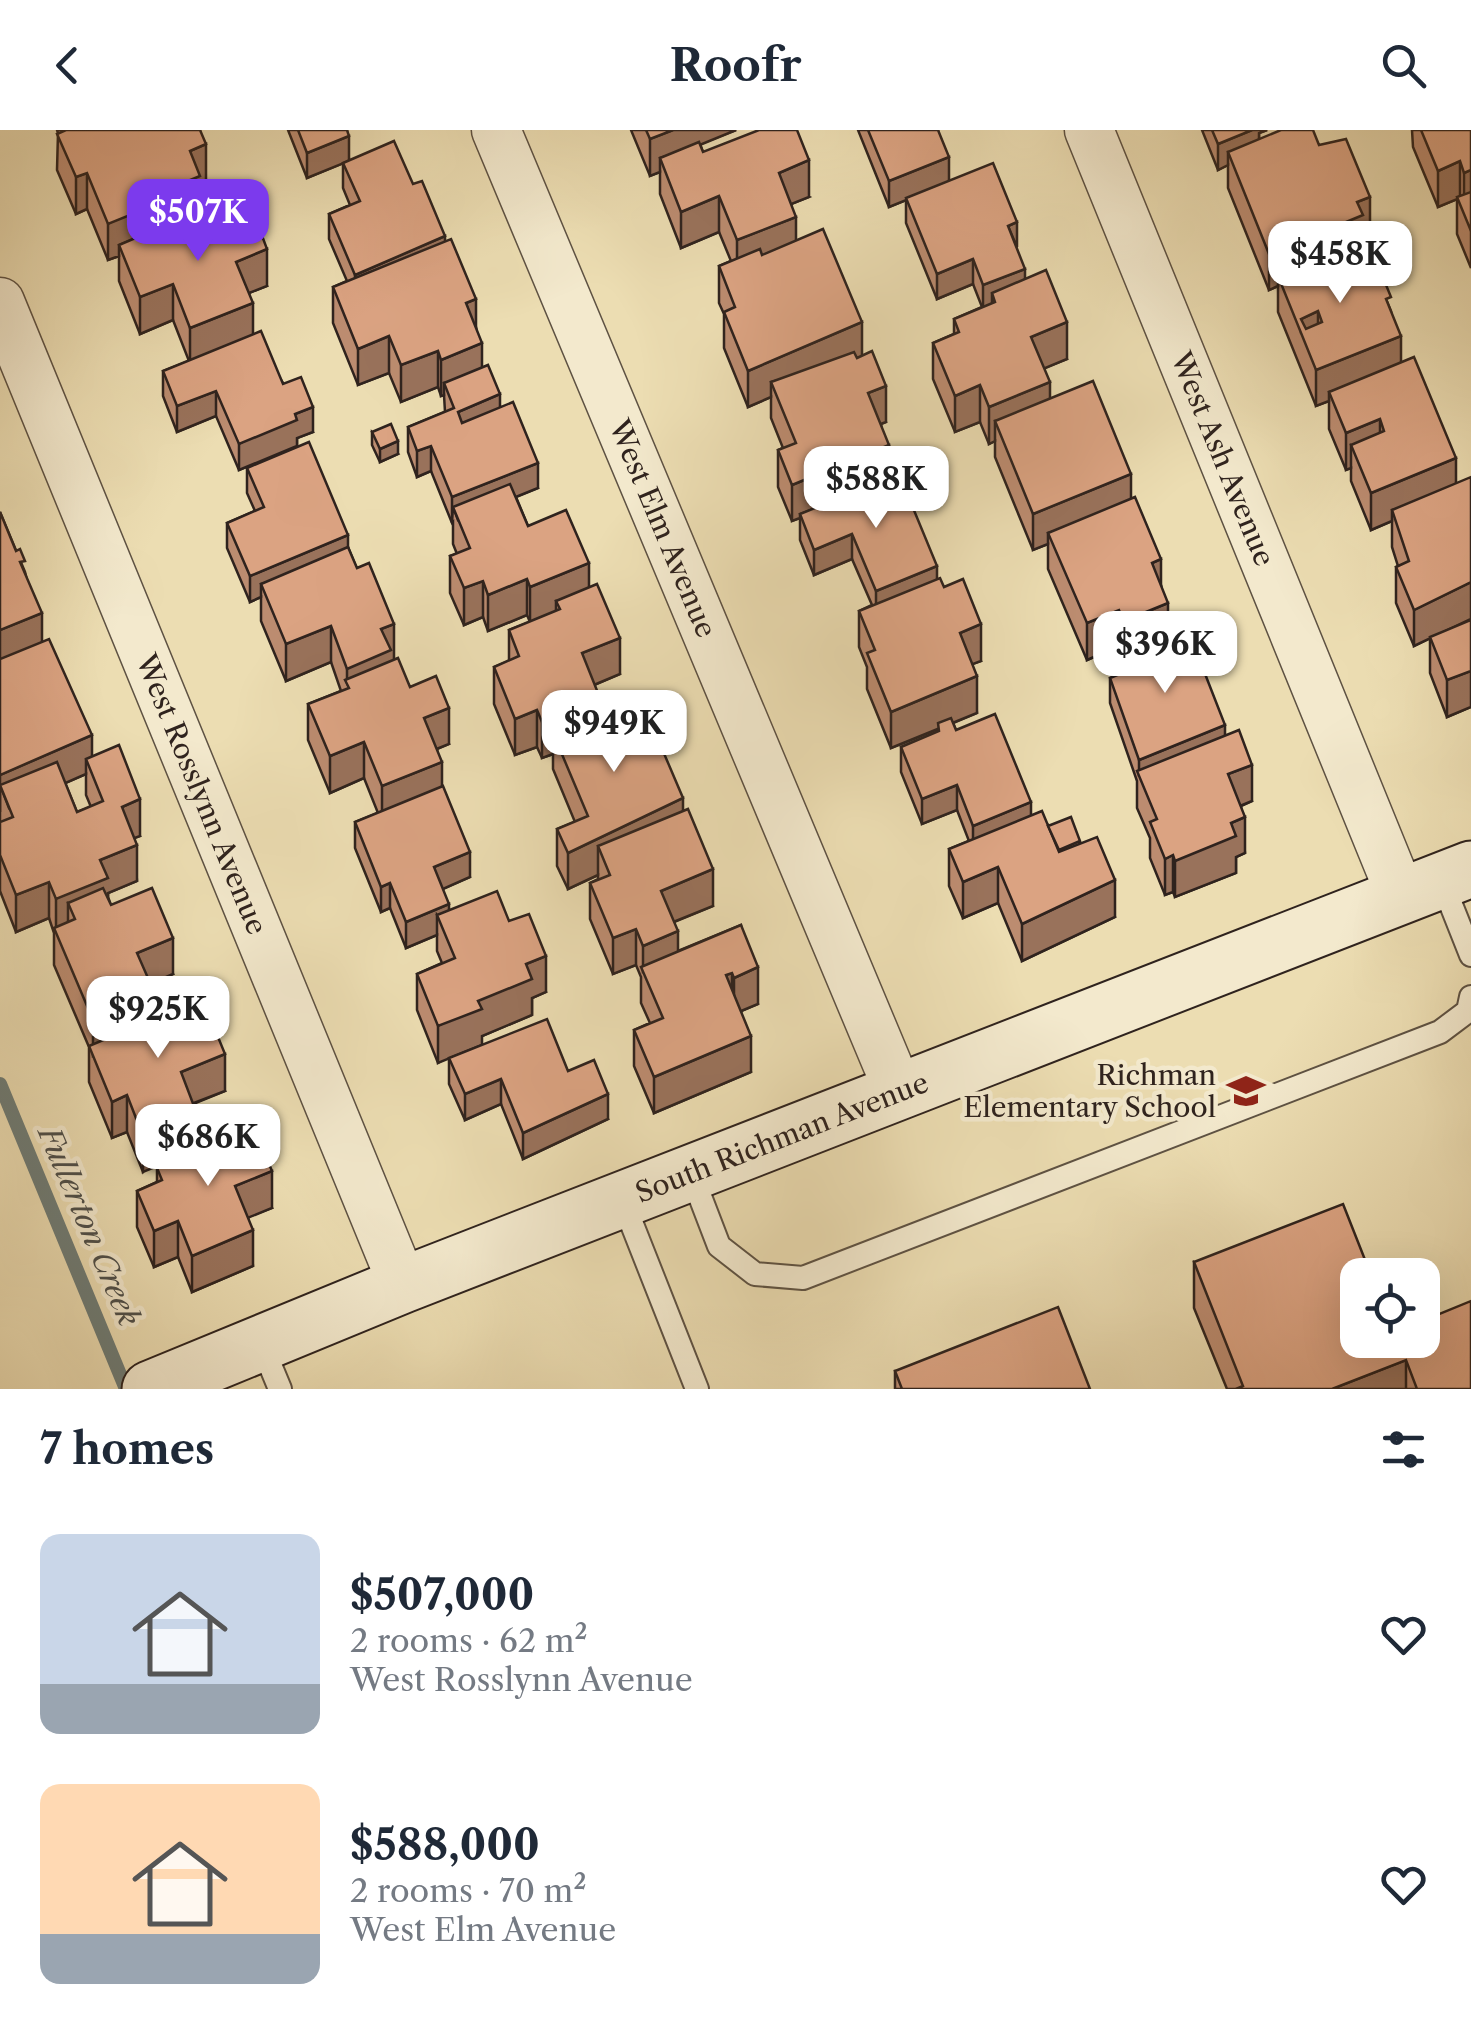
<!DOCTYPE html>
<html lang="en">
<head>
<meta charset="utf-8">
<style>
	body { margin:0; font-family:"Libre Caslon Text",serif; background:#f2f2f3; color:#1f2937; height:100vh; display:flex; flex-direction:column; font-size:38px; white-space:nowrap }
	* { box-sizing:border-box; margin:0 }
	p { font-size:32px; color:#747a83 }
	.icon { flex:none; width:55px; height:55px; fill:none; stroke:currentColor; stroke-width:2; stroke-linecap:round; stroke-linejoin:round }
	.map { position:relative; height:1259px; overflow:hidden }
	.details { display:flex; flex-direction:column; background:#fff; flex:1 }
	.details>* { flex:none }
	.tools { position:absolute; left:1340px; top:1128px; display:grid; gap:20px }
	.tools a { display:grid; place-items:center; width:100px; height:100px; border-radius:20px; background:#fff; box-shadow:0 10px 40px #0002; font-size:50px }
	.price { position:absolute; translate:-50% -85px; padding:0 22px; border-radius:20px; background:#fff; color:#222; font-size:32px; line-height:65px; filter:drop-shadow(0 2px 5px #0008) }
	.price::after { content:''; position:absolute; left:50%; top:60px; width:30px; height:22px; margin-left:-15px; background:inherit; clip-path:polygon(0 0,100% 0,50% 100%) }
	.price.on { background:#7c3aed; color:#fff }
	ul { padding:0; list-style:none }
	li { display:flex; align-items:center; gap:30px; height:250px; padding:0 40px }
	li span { display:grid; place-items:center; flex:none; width:280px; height:200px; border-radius:20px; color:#555 }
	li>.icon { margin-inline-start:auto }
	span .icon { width:120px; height:120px; fill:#fffc; stroke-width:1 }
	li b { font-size:42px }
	h2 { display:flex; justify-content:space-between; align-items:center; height:120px; padding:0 40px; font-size:42px }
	header { display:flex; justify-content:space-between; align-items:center; height:130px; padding:0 40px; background:#fff; font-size:45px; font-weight:700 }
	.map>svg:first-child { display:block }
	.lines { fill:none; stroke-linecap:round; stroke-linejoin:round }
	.stream { stroke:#707e78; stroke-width:14 }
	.lane-casing { stroke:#5e5243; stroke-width:26 }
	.street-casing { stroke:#5e5243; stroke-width:51 }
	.secondary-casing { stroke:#2f231e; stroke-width:59 }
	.lane { stroke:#f3e9cd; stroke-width:22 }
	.street { stroke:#f3e9cd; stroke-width:48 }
	.secondary { stroke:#f3e9cd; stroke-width:55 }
	.wall { fill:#bc8c70; stroke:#2f231e; stroke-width:2.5; fill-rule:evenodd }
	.shaded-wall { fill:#99725b; stroke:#2f231e; stroke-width:2.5 }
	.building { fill:#dba382; stroke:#2f231e; stroke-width:2.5; fill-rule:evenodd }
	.labels { text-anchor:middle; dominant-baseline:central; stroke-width:9; stroke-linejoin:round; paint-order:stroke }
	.street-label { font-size:28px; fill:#2f231e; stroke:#f3e9cd }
	.poi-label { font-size:28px; fill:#2f231e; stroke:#f3e9cd; text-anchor:end }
	.water-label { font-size:30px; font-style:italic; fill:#4f504b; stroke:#f3e9cd }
</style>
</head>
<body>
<header><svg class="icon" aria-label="back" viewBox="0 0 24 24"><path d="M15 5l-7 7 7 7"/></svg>Roofr<svg class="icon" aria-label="search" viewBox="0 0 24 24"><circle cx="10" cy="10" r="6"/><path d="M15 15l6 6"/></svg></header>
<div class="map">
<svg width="1471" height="1259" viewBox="0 0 1471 1259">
	<rect width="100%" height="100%" fill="#ecddb2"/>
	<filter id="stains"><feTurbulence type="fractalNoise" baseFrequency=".002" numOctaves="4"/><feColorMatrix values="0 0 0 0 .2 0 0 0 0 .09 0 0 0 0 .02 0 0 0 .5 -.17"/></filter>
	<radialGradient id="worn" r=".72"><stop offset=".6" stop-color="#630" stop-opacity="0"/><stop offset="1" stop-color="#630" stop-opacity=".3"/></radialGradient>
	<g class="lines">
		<path class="stream" d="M0 954 126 1259"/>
		<g class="lane-casing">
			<g id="lane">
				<path d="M1442 752 1471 825"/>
				<path d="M691 1043 719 1116 755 1144 803 1148 1440 902 1468 881 1471 867"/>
				<path d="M622 1069 697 1259"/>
				<path d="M261 1213 280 1259"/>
			</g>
		</g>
		<g class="street-casing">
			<g id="street">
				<path id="s1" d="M496 0 899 962"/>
				<path id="s2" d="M1089 0 1402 768"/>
				<path id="s3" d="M0 172 403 1155"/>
			</g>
		</g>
		<g class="secondary-casing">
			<g id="secondary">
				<path id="s4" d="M150 1259 403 1155 1471 739"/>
			</g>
		</g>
		<use href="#lane" class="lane"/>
		<use href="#street" class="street"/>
		<use href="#secondary" class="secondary"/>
	</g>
	<g class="wall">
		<path d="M57 0H200L206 51 200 53V82L154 101 157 108 219 92 267 156 249 163 253 204 313 302 297 308V316L239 340 216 286 177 302 163 266V241L189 231 173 190 140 204 119 151V126L108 130 87 79 76 84 57 40 58 3Z"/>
		<path d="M288 0H347L349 30 413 54 445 111 476 197 482 237 538 358 516 367 528 396 589 458 620 544 594 555 600 583 644 612 683 682 713 776 674 792 678 821 741 795 758 874 741 881 751 942 654 983 634 936V900L650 893 641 873V847L636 835 613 844 590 789V753L598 749V745L568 759 557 736V699L575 692 553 639V624L542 628 537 617 515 625 494 574V537L509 531V500L530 492 527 485 488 501 483 487 464 495 450 463V426L457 424 453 414V392L452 393 431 341 417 347 408 322V297L445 282 444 265 441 266 438 257 401 272 389 243 358 255 333 193V157L347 151 329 109V84L350 75 343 58V33L307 48Z"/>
		<path d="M631 0H736L700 14 703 22 809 67 791 74 796 111 862 225 886 292 881 294 889 347 937 449 981 531 972 534 977 583 953 593 956 600 1031 685 1080 713 1115 787 1022 831 998 773 963 788 949 756V719L969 711 957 680 922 694 901 642V617L938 602V599L891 618 867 559V537L859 517V481L872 475 852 429 814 445 800 410V388L792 391 778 357V320L783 318 771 288V267L748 277 724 218V184L719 173V136L731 131 719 102 681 118 660 64V42L650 46Z"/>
		<path d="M858 0H938L949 51 1016 117 1025 149 1067 229 1044 238 1050 269 1131 369 1161 455 1168 498 1190 535 1225 606 1252 671 1241 676 1245 723 1236 727V743L1175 767 1173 762 1165 765 1150 728V708L1137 678V651L1110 573V548L1130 540V525L1124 528 1119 516 1087 530 1048 439V414L1033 420 995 327V311L989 314 980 292 955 302 933 249V213L954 204V189L982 177 973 154 937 169 906 93V70L889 77Z"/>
		<path d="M1202 0H1267L1259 3V9L1319 15 1370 103 1363 106V113L1391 181 1452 498 1471 490V577L1447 587 1430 543V508L1414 516 1396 473V437L1398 436 1392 417V391L1371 400 1351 351V338L1346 340 1329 299V271L1316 276 1278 182V156L1269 160 1228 58V35L1218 40Z"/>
		<path d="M1412 0H1471V138L1457 104V69L1438 77 1413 17Z"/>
		<path d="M372 302 398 324 380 332 372 315Z"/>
		<path d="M247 338 348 417 394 530 410 557 449 614 437 619 442 657 470 747 442 759 449 780 509 791 546 862 532 868V885L482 906 438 933 417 880V844L442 833 437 821V805L406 818 390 778 381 782 355 718V692L378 683 364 648 330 663 308 610V574L341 561 331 532 286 551 261 491V467L250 472 227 418V393L255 381 247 363Z"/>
		<path d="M0 382 25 442 42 512 92 626 140 706 134 708 137 751 108 763V767L111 775 173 844 150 854 155 882 225 961 193 974 143 1042 127 1002 112 1008 89 952V917L54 835V803L49 788 16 802 0 761ZM86 644V665L91 677 77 682 65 653Z"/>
		<path d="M449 928 568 941 608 989 523 1029 501 974 465 990 449 954Z"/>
		<path d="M213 1004 272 1078 248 1087 253 1136 192 1162 178 1127 154 1137 137 1097V1061L157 1052V1038L213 1014Z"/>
		<path d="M1194 1132 1358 1210H1422L1471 1259H1227L1194 1178Z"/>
		<path d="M895 1241 1090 1259H895Z"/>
	</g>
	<g class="shaded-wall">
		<path d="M673 0H736L690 19 660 28V42L650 46V9Z"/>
		<path d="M1252 0H1267L1259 3V22H1228V35L1218 40V14Z"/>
		<path d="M349 6V31L307 48V23Z"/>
		<path d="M206 14V51L200 53V82L119 115V126L108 130V94L147 68 190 21Z"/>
		<path d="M949 27V53L889 77V51Z"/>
		<path d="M809 30V67L779 79V43Z"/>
		<path d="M1460 31V68L1438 77V41Z"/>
		<path d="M1471 40V76L1464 79V43Z"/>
		<path d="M87 43V79L76 84V47Z"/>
		<path d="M719 66V102L681 118V82Z"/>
		<path d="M1370 67V103L1363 106V122L1278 146V156L1269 160V124L1357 72Z"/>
		<path d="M796 87V123L737 147V110Z"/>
		<path d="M1017 92V117L1008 96Z"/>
		<path d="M445 106V131L355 170V145Z"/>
		<path d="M267 119V156L236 168V132Z"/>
		<path d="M973 129V154L937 169V144Z"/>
		<path d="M1025 139V164L995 172 992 163V177L983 181V155Z"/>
		<path d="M173 154V190L140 204V167Z"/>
		<path d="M476 169V205L466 173Z"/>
		<path d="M253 173V209L190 234V198Z"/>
		<path d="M1318 181V218L1301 203V189Z"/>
		<path d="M862 192V229L771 252V267L748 277V241Z"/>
		<path d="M1067 192V229L1031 244V207Z"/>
		<path d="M389 206V243L358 255V219Z"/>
		<path d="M1401 206V242L1329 262V271L1316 276V240Z"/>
		<path d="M482 213V249L444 253V265L441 266V230Z"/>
		<path d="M438 221V257L401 272V235Z"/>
		<path d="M1050 252V288L995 291V311L989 314V277Z"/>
		<path d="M980 255V292L955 302V266Z"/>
		<path d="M886 256V292L868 299V263Z"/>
		<path d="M216 261V286L177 302V276Z"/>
		<path d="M500 264V290L458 307V282Z"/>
		<path d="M313 277V302L297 308V316L239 340V314L295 284Z"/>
		<path d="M1380 289V325L1351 315V338L1346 340V303Z"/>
		<path d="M398 311V324L380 332V319Z"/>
		<path d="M889 315V351L800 384V388L792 391V355Z"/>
		<path d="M431 316V341L417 347V321Z"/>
		<path d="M1456 328V364L1392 380V391L1371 400V363Z"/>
		<path d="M538 333V358L458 390 453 377 452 393V367Z"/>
		<path d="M1131 344V380L1048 403V414L1033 420V384Z"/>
		<path d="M852 404V429L814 445V420Z"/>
		<path d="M348 405V431L261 454V467L250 472V446Z"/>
		<path d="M1161 429V466L1152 433Z"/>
		<path d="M589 433V469L556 471V482L530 493V457Z"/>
		<path d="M937 436V461L876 486V461Z"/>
		<path d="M527 449V485L488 501V465Z"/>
		<path d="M483 451V487L464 495V458Z"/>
		<path d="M1471 452V489L1414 516V480Z"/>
		<path d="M1168 473V510L1130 513V525L1124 528V491Z"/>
		<path d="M1119 480V516L1087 530V493Z"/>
		<path d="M42 483V519L0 537V500Z"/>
		<path d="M394 494V530L349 558 347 553V539L381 499Z"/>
		<path d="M981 494V531L960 539V503Z"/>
		<path d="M331 496V532L286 551V514Z"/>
		<path d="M620 508V544L582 560V523Z"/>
		<path d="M1471 541V577L1447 587V550Z"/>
		<path d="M977 546V583L891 618V582Z"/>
		<path d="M600 568V604L553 603V624L542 628V592Z"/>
		<path d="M449 578V614L424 624V588Z"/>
		<path d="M537 580V617L515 625V589Z"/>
		<path d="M1225 595V620L1139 645V630Z"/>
		<path d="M92 605V641L86 629V644L9 678 0 655V682V645Z"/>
		<path d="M364 612V648L330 663V626Z"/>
		<path d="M442 632V668L382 693V656Z"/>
		<path d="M1252 635V671L1228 681V644Z"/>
		<path d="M957 655V680L922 694V669Z"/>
		<path d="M683 668V704L598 716V745L568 759V723Z"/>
		<path d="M140 669V706L122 713V677Z"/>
		<path d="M1031 672V698L973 721V696Z"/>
		<path d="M1245 687V723L1236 727V743L1175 767V731L1231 693Z"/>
		<path d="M137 715V751L108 763V784L68 773V800L56 801V769L100 730Z"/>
		<path d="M470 722V747L434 763V737Z"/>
		<path d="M1173 725V762L1165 765V729Z"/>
		<path d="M998 737V773L963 788V752Z"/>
		<path d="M713 739V776L661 797V761Z"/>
		<path d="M1115 750V787L1022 831V794Z"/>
		<path d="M49 752V788L16 802V765Z"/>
		<path d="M390 753V778L381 782V757Z"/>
		<path d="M449 774V800L437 785V805L406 818V792Z"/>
		<path d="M636 799V835L613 844V808Z"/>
		<path d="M678 801V837L643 842V816Z"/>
		<path d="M173 808V844L137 860V823Z"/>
		<path d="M546 826V862L532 868V885L482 906V915L438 933V896L478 871 526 834Z"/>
		<path d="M758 837V874L734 884V848Z"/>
		<path d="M732 843V879L726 845Z"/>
		<path d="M155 864V900L120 903 118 896V916L93 926V890Z"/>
		<path d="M751 906V942L654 983V947Z"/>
		<path d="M225 924V961L181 978V942Z"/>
		<path d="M501 949V974L465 990V964Z"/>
		<path d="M608 964V989L523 1029V1003Z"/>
		<path d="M127 965V1002L112 1008V972Z"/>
		<path d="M197 984V1020L143 1042V1006Z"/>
		<path d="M272 1041V1078L235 1093V1056Z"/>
		<path d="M178 1091V1127L154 1137V1101Z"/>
		<path d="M253 1100V1136L192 1162V1126Z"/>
		<path d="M1406 1230V1259H1332Z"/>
	</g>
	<g class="building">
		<path d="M66 0H200L206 14 190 21 200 46 147 68 150 77 108 94 87 43 76 47 57 4Z"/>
		<path d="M298 0H347L349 6 307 23Z"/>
		<path d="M646 0H673L650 9Z"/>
		<path d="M759 0H797L809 30 779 43 796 87 737 110 719 66 681 82 660 28 699 12 703 22Z"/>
		<path d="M868 0H938L949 27 889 51Z"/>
		<path d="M1212 0H1252L1218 14Z"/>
		<path d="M1281 0H1313L1319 15 1346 9 1370 67 1357 72 1363 85 1269 124 1228 22Z"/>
		<path d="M1421 0H1471V40L1464 43 1460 31 1438 41Z"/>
		<path d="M394 11 413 54 422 51 445 106 355 145 329 84 360 71 343 33Z"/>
		<path d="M993 33 1017 92 1008 96 1025 139 983 155 973 129 937 144 906 68Z"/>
		<path d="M1471 62V101L1457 67Z"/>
		<path d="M252 79 267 119 236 132 253 173 190 198 173 154 140 167 119 115 154 100 157 108 216 84 219 92Z"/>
		<path d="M823 99 862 192 748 241 724 182 735 177 719 136 760 119 762 125Z"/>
		<path d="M451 109 476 169 466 173 482 213 441 230 438 221 401 235 389 206 358 219 333 157Z"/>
		<path d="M1362 112 1379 152 1384 150 1391 167 1386 169 1401 206 1316 240 1278 146ZM1318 181 1322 192 1306 199 1301 189Z"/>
		<path d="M1046 140 1067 192 1031 207 1050 252 989 277 980 255 955 266 933 213 959 202 954 189 995 172 992 163Z"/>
		<path d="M261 201 283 254 301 247 313 277 295 284 297 290 239 314 216 261 177 276 163 241Z"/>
		<path d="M872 221 886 256 868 263 889 315 792 355 778 320 796 313 771 252 854 222 857 228Z"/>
		<path d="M1414 227 1456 328 1371 363 1351 315 1384 301 1380 289 1346 303 1329 262Z"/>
		<path d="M488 235 500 264 458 282 462 293 513 272 538 333 452 367 431 316 417 321 408 297 454 278 444 253Z"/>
		<path d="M1093 251 1131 344 1033 384 995 291Z"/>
		<path d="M391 294 398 311 380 319 372 302Z"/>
		<path d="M309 312 348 405 250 446 227 393 264 377 247 338Z"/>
		<path d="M899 344 937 436 876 461 852 404 814 420 800 384Z"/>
		<path d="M1471 347V452L1414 480 1396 437 1409 431 1392 380Z"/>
		<path d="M510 354 528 396 566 380 589 433 530 457 527 449 488 465 483 451 464 458 450 426 470 418 453 377Z"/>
		<path d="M1135 367 1161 429 1152 433 1168 473 1124 491 1119 480 1087 493 1048 403Z"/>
		<path d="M0 382 16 421 20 419 25 431 20 432 42 483 0 500Z"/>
		<path d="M348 417 357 438 369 433 394 494 381 499 391 520 347 539 331 496 286 514 261 454Z"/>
		<path d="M940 448 944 457 963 449 981 494 960 503 977 546 891 582 867 523 875 520 859 481Z"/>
		<path d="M597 454 620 508 582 523 600 568 542 592 537 580 515 589 494 537 519 526 509 500 560 479 556 471Z"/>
		<path d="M1471 490V541L1447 550 1430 507Z"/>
		<path d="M1174 496 1190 535 1200 531 1225 595 1139 630 1110 548 1139 536 1130 513Z"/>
		<path d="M49 509 92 605 0 645V529Z"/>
		<path d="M398 528 410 557 436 546 449 578 424 588 442 632 382 656 364 612 330 626 308 574 349 558 345 550Z"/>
		<path d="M627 572 644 612 657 607 683 668 568 723 557 699 588 686 553 603Z"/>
		<path d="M995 584 1031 672 973 696 957 655 922 669 901 617 939 601 938 593 951 588 956 600Z"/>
		<path d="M1239 600 1252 635 1228 644 1245 687 1231 693 1236 706 1175 731 1173 725 1165 729 1150 692 1157 689 1137 641Z"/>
		<path d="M119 615 140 669 122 677 137 715 100 730 108 748 56 769 49 752 16 765 0 725V692L13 687 0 655 57 632 77 682 103 671 86 629Z"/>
		<path d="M443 656 470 722 434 737 449 774 406 792 390 753 381 757 355 692Z"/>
		<path d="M688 679 713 739 661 761 678 801 643 816 636 799 613 808 590 753 610 745 598 716Z"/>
		<path d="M1042 681 1059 722 1097 707 1115 750 1022 794 998 737 963 752 949 719Z"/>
		<path d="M1071 687 1080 711 1059 720 1048 696Z"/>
		<path d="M103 758 111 775 152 758 173 808 137 823 155 864 93 890 54 798 75 789 68 773Z"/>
		<path d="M497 761 509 791 529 784 546 826 526 834 532 849 478 871 482 879 438 896 417 844 455 828 437 785Z"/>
		<path d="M741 795 758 837 734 848 732 843 726 845 751 906 654 947 634 900 663 888 641 837Z"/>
		<path d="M200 863 225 924 181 942 197 984 143 1006 127 965 112 972 89 916 120 903 118 896Z"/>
		<path d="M547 889 568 941 594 930 608 964 523 1003 501 949 465 964 449 928Z"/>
		<path d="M250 988 272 1041 235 1056 253 1100 192 1126 178 1091 154 1101 137 1061 162 1050 157 1038 217 1012 213 1004Z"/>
		<path d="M1343 1074 1371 1145H1358V1210H1422V1191L1471 1171V1259H1417L1406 1230 1332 1259H1236L1243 1256 1194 1132Z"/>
		<path d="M1058 1177 1090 1259H902L895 1241Z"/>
	</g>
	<defs>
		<g id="school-bare" transform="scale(3)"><path d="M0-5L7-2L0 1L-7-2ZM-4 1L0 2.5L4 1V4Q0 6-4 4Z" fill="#8f2418" stroke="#f3e9cd" stroke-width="2.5" paint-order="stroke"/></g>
	</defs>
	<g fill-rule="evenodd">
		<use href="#school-bare" x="1246" y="961"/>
	</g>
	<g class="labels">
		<g class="street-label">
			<text stroke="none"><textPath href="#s2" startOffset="355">West Ash Avenue</textPath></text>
			<text stroke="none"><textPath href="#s1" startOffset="432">West Elm Avenue</textPath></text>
			<text stroke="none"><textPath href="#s3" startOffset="532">West Rosslynn Avenue</textPath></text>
			<text stroke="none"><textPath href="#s4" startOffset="680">South Richman Avenue</textPath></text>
		</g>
		<g class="poi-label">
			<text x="1216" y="945">Richman<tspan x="1216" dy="32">Elementary School</tspan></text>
		</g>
		<g class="water-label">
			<text transform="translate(89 1096) rotate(67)">Fullerton Creek</text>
		</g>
	</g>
	<rect width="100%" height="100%" filter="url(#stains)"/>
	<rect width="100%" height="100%" fill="url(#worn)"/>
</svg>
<div class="tools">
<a><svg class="icon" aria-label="locate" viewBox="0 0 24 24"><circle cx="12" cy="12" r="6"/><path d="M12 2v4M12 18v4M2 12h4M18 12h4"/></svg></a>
</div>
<b class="price on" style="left:198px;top:134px">$507K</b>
<b class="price" style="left:1340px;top:176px">$458K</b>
<b class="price" style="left:876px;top:401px">$588K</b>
<b class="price" style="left:1165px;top:566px">$396K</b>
<b class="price" style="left:614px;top:645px">$949K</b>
<b class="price" style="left:158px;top:931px">$925K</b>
<b class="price" style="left:208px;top:1059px">$686K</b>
</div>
<section class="details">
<h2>7 homes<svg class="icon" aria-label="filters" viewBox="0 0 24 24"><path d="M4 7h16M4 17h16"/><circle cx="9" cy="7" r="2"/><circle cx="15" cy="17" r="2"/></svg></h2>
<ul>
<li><span style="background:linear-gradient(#c9d6e8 75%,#9aa5b1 0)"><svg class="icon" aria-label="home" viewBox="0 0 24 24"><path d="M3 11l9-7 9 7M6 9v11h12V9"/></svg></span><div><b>$507,000</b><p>2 rooms · 62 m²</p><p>West Rosslynn Avenue</p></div><svg class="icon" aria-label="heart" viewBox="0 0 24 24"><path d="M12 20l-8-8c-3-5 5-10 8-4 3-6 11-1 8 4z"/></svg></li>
<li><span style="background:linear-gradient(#ffd9b3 75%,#9aa5b1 0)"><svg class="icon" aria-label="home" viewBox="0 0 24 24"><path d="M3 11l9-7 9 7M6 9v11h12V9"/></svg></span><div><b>$588,000</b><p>2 rooms · 70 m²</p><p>West Elm Avenue</p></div><svg class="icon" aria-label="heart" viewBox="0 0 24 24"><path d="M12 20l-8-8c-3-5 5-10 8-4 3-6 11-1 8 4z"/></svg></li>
</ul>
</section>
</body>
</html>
